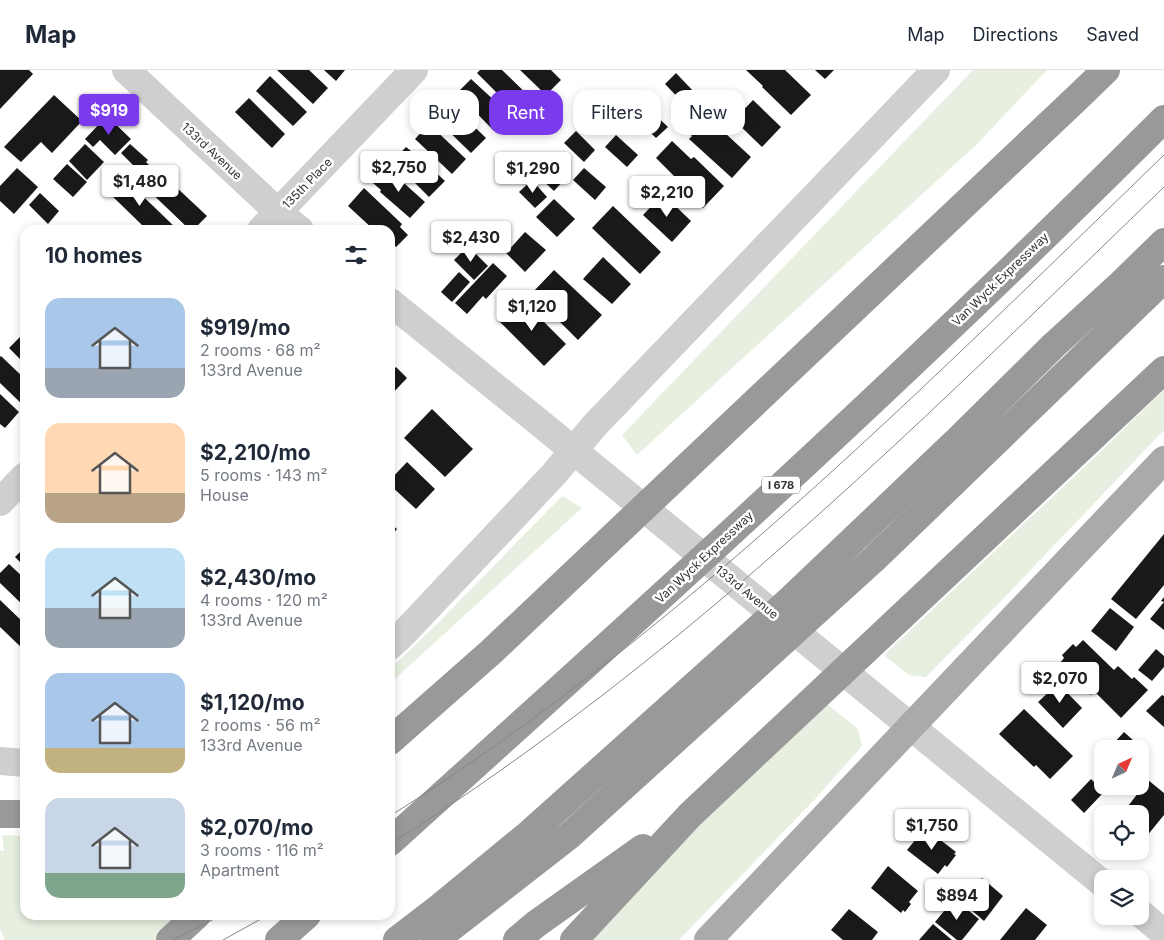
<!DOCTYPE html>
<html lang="en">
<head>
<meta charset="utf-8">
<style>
	body { margin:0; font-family:Inter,sans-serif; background:#f6f6f7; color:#1f2937; height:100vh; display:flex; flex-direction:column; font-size:19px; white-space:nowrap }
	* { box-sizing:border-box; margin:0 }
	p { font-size:16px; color:#747a83 }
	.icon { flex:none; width:28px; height:28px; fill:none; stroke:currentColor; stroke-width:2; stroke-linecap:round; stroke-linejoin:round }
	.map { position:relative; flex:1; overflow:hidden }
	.panel { position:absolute; left:20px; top:155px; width:375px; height:695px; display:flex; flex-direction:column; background:#fff; border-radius:15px; box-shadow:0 2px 8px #0003 }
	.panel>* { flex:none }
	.hud { position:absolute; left:410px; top:20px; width:475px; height:45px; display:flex; gap:10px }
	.needle { width:32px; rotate:44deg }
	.fabs { position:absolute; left:1094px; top:670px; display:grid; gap:10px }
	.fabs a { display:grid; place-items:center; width:55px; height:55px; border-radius:10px; background:#fff; box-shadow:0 2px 8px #0003; font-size:25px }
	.price { position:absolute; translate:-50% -42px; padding:0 11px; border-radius:5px; background:#fff; color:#222; font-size:16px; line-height:32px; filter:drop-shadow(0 1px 2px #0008) }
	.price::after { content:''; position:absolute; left:50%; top:30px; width:15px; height:11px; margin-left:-8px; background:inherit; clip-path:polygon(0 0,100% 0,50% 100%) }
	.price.on { background:#7c3aed; color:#fff }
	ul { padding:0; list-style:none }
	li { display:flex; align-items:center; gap:15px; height:125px; padding:0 25px }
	li span { display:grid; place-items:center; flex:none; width:140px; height:100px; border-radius:15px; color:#555 }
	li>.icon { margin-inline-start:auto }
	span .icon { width:60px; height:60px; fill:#fffc; stroke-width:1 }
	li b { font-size:21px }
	h2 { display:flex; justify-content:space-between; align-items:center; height:60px; padding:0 25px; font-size:21px }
	.pill { padding:0 18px; border-radius:15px; background:#fff; box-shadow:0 2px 8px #0003; font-size:18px; line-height:45px }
	.pill.on { background:#7c3aed; color:#fff }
	header { display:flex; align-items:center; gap:30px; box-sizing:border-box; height:70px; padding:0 25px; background:#fff; border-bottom:1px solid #e0e1e3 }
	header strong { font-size:24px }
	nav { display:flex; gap:28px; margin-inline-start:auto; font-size:18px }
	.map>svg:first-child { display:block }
	.green { fill:#e6efe0 }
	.building { fill:#191919 }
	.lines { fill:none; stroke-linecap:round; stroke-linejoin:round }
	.minor { stroke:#cfcfcf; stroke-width:28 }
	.major { stroke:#aaa; stroke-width:28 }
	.highway { stroke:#999; stroke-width:28 }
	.tram { stroke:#878787; stroke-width:1 }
	.labels { text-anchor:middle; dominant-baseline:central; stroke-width:5; stroke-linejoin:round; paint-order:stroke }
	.shield { fill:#fff; stroke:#707070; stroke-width:1 }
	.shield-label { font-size:11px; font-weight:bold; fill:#323232 }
	.street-label { font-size:12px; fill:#323232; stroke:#fff }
</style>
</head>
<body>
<header>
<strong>Map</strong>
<nav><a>Map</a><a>Directions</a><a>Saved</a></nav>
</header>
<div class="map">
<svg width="1164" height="870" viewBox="0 0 1164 870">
	<rect width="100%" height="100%" fill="#fff"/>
	<g class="green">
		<path d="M973 0H1047L977 74 637 385 622 365Z"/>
		<path d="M1164 320V360L1003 529 926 607 909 605 884 585 1096 386Z"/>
		<path d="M562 426 582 438 397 607 390 612V599L438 553Z"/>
		<path d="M828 635 858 659 862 676 817 727 679 870H580L736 710Z"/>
		<path d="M2 765 25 766V845H190L167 870H5L0 859V781H4Z"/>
	</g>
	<g class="building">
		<path d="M0 0H29L33 4 0 39Z"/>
		<path d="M277 0H309L328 18 313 34Z"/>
		<path d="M324 0H345L336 11Z"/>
		<path d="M480 0H502L536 33 524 46 515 38 513 39 477 3Z"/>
		<path d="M520 0H551L561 10 546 25Z"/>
		<path d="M746 0H785L811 25 791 45 762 17 763 16Z"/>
		<path d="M815 0H834L825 9Z"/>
		<path d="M676 3 695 23 684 34 665 14Z"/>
		<path d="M270 6 307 42 293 56 256 21Z"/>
		<path d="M471 9 509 44 507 46 515 54 504 65 496 57 493 60 457 23Z"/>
		<path d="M54 25 82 51 52 83 41 72 21 92 4 77Z"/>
		<path d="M249 28 285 64 272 78 235 42Z"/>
		<path d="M753 30 781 57 762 77 734 50Z"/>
		<path d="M450 33 486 68 471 83 435 48Z"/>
		<path d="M645 35 668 57 656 68 634 47Z"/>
		<path d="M699 39 751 87 732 108 689 69 692 66 683 57Z"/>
		<path d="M107 46 131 69 115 85 100 70 93 77 85 69Z"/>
		<path d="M429 54 466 89 452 104 415 69Z"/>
		<path d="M576 61 595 80 584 92 564 73Z"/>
		<path d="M616 65 638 85 627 97 605 77Z"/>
		<path d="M672 71 691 89 694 87 724 116 703 138 673 109 675 107 656 88Z"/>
		<path d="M85 74 104 92 87 110 69 91Z"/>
		<path d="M130 74 148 90 146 92 156 102 158 100 207 146 193 160H190L143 115 144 114 130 100 134 96 121 83Z"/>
		<path d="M406 77 416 85V84L445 111 429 127 393 91Z"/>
		<path d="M547 92 565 109 554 121 536 104Z"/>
		<path d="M67 94 87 112 73 127 53 109Z"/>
		<path d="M17 98 38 117 14 144 0 131V116Z"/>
		<path d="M386 98 396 107V106L425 132 410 148 380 122 381 120 373 113Z"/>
		<path d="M584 98 606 117 595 130 573 110Z"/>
		<path d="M123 107 178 160H147L142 155 108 122Z"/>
		<path d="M532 110 547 127 535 138 519 122Z"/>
		<path d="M364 118 402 154 400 157 408 165 396 177 390 171V160H374L348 136Z"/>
		<path d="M40 123 59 141 48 154 29 135Z"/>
		<path d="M663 124 691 151 672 172 643 145Z"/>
		<path d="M554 129 575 149 557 167 536 147Z"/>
		<path d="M613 136 661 182 640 204 592 158Z"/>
		<path d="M525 162 546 180 525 202 506 183Z"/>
		<path d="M468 176 488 196 474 210 454 190Z"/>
		<path d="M603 187 631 214 612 234 583 209Z"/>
		<path d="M493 193 507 206 486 229 483 226 467 244 455 233Z"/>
		<path d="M554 200 602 245 578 270 547 239 550 236 534 221Z"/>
		<path d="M459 202 470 212 452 232 441 222Z"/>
		<path d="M520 228 566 274 544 296 498 250Z"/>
		<path d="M23 264 25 265V294L9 278Z"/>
		<path d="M1 286 25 309V335L24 336 0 313V287Z"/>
		<path d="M396 297 407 308 390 326V303Z"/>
		<path d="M0 324 19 342 5 358 0 354Z"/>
		<path d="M432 339 473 379 445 407 404 368Z"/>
		<path d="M407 392 435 419 416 439 390 415V410Z"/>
		<path d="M390 453 397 459 390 467Z"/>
		<path d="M1164 464V515L1136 549 1111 529Z"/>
		<path d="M25 477V497L15 487Z"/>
		<path d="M9 494 25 509V537L0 513V503Z"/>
		<path d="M1164 527V560L1150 549 1164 532 1161 531Z"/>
		<path d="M0 530 25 554V578L24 580 0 557Z"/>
		<path d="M1110 538 1134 557 1116 581 1091 561Z"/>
		<path d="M1083 570 1114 600 1118 596 1132 609 1134 607 1148 620 1121 648 1094 621 1091 625 1059 594 1064 588 1062 585 1073 574 1076 577Z"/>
		<path d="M1156 579 1164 586V597L1152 611 1138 600Z"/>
		<path d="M1054 609 1082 638 1063 658 1038 632 1051 620 1047 616Z"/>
		<path d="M1162 625 1164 626V657L1146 641Z"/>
		<path d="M1024 639 1073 686 1050 709 1036 695 1034 697 999 664Z"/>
		<path d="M1124 662 1145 681 1140 686V679H1120L1114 673Z"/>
		<path d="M1091 709 1104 722 1084 743 1071 730Z"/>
		<path d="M1148 710 1164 723V745L1146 767 1140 762V744H1122Z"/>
		<path d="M925 758 956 782 954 784 956 785 947 797 945 795 938 804 907 780Z"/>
		<path d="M888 796 918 821 909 832 911 834 905 842 903 840 901 843 871 818Z"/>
		<path d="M982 808 1003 826 984 851 962 832Z"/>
		<path d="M954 829 979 849 962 870H957L935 852Z"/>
		<path d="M1026 838 1047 855 1035 870H1000Z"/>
		<path d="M849 839 878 862 872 870H843L831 860Z"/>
		<path d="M933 854 952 870H919Z"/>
	</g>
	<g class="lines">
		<g class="minor">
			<path d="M126 0 278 142 300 160"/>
			<path d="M261 160 414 0"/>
			<path d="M390 232 546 358 1102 813"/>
			<path d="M0 432 25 406"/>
			<path d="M390 576 403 564 554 404 594 356 936 0"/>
			<path d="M0 691 25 693"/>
			<path d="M1140 843 1164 863"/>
		</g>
		<path class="major" d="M708 870 1164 390"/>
		<g class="highway">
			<path d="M390 671 491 582 1078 27 1106 0"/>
			<path d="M0 744H25"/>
			<path d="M390 772C652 536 914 299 1164 49"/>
			<path d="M170 870 197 845"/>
			<path d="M279 870 307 845"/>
			<path d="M397 870 440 837 530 763 791 529 958 370 1053 276 1122 213 1164 172"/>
			<path d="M435 870 570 765 875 488 1164 209"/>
			<path d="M517 870 536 854 643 778"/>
			<path d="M574 870 690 745 1164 300"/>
		</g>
		<g class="tram">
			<path d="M390 746C679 564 920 321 1164 85"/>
			<path d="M390 774C464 728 535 677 604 624 804 470 983 292 1164 117"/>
			<path d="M173 870 222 845"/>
			<path d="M223 870 268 845"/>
		</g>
	</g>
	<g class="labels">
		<rect class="shield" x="762" y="406.5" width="38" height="17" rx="4"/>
		<g class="shield-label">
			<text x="781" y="415">I 678</text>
		</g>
		<g class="street-label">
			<text transform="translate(212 81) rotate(43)">133rd Avenue</text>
			<text transform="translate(307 113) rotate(-46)">135th Place</text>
			<text transform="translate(1000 209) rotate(-44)">Van Wyck Expressway</text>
			<text transform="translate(704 487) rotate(-43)">Van Wyck Expressway</text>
			<text transform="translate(747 522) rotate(39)">133rd Avenue</text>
		</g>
	</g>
</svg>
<div class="fabs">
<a><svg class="needle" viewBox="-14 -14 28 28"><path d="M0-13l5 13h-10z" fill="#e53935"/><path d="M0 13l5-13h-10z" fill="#747a83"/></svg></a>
<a><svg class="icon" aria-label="locate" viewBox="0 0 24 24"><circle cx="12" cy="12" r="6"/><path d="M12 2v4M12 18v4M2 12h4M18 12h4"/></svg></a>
<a><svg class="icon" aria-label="layers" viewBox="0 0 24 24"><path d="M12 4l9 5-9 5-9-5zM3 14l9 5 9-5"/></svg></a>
</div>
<b class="price on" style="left:109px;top:66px">$919</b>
<b class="price" style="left:399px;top:123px">$2,750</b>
<b class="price" style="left:533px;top:124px">$1,290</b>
<b class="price" style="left:140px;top:137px">$1,480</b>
<b class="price" style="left:667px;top:148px">$2,210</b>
<b class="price" style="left:471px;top:193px">$2,430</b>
<b class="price" style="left:532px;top:262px">$1,120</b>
<b class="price" style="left:1060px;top:634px">$2,070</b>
<b class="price" style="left:932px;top:781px">$1,750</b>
<b class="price" style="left:957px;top:851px">$894</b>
<div class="hud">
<a class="pill">Buy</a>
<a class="pill on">Rent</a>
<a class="pill">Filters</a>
<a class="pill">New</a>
</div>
<section class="panel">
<h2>10 homes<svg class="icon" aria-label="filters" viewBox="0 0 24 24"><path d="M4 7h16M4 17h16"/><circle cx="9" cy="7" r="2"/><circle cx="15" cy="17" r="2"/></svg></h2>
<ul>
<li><span style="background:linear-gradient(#a9c7e8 70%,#9aa5b1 0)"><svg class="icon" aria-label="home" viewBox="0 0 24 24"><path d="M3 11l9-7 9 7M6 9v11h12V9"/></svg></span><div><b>$919/mo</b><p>2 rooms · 68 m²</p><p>133rd Avenue</p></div></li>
<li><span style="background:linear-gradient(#ffd9b3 70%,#b9a48a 0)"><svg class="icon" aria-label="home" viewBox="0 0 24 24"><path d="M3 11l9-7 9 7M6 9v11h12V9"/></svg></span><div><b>$2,210/mo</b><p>5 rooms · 143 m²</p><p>House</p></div></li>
<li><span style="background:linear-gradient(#bfe0f5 60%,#9aa5b1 0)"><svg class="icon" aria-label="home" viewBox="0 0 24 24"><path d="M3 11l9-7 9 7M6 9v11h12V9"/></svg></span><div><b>$2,430/mo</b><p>4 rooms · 120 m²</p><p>133rd Avenue</p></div></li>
<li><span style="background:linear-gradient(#a9c7e8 75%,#c2b280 0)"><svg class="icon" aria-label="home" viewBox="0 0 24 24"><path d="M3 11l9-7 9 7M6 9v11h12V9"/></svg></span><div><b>$1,120/mo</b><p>2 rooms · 56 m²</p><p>133rd Avenue</p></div></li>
<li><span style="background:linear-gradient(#c9d6e8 75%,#7fa58c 0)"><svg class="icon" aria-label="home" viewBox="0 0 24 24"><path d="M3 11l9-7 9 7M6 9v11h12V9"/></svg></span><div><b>$2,070/mo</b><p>3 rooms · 116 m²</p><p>Apartment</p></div></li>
</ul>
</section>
</div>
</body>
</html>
